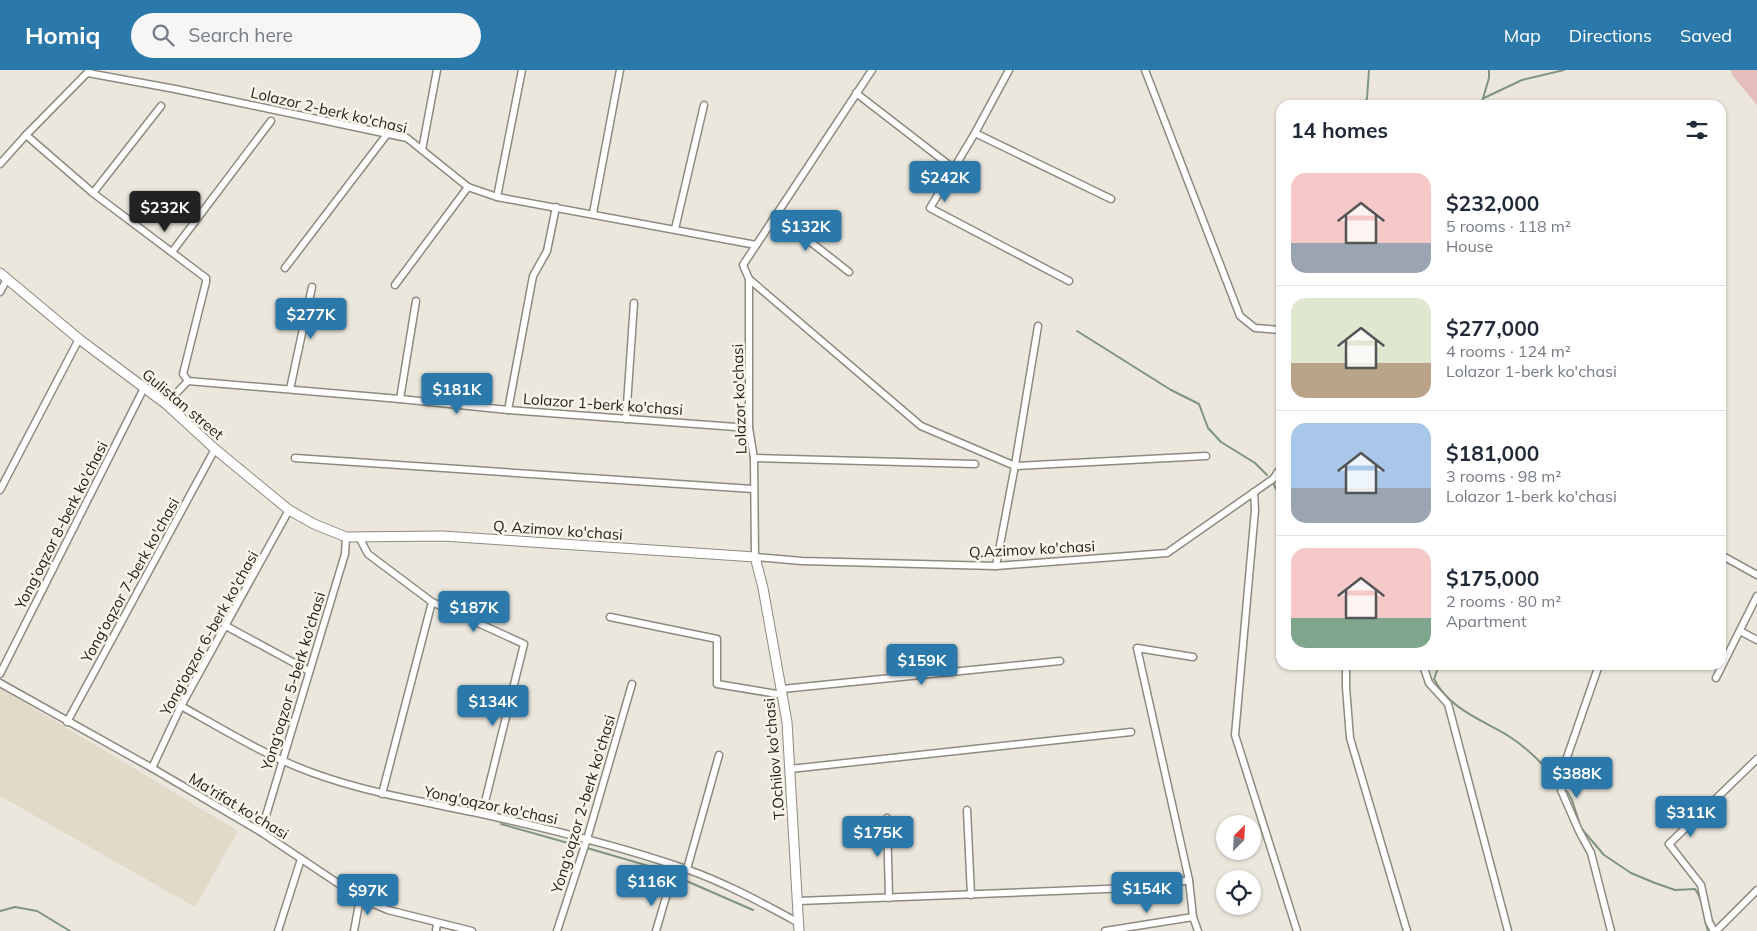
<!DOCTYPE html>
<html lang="en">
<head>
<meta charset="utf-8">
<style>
	body { margin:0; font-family:Mulish,sans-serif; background:#f6f6f7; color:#1f2937; height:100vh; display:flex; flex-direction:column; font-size:19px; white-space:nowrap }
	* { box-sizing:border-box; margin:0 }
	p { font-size:16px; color:#747a83 }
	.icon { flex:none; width:28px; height:28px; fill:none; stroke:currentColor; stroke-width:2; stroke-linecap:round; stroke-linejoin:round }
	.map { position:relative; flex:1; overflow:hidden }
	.side { position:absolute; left:1276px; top:30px; width:450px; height:570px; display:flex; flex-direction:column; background:#fff; border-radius:15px; box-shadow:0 1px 4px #0004 }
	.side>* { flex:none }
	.needle { width:32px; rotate:24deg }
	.tools { position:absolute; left:1216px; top:745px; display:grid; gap:10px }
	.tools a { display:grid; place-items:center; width:45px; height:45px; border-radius:50%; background:#fff; box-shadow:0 1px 4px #0004; font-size:25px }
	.price { position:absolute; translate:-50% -42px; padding:0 11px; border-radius:5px; background:#2b78aa; color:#fff; font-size:16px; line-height:32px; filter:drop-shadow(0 1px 2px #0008) }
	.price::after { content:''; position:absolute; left:50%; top:30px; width:15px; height:11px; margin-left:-8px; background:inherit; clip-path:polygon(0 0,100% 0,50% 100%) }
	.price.on { background:#222; color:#fff }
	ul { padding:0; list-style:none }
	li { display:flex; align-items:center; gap:15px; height:125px; padding:0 15px }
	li+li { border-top:1px solid #e0e1e3 }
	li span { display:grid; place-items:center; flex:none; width:140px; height:100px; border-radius:15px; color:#555 }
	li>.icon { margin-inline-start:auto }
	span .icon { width:60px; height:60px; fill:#fffc; stroke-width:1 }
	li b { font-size:21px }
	h2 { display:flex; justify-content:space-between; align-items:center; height:60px; padding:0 15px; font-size:21px }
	header { display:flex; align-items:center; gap:30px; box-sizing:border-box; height:70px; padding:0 25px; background:#2b78aa; color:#fff }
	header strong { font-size:24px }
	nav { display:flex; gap:28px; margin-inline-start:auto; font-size:18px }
	.search { width:350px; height:45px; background:#f6f6f7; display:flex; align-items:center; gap:12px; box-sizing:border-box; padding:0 18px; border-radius:28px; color:#747a83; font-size:19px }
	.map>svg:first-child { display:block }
	.built { fill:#e2dac9 }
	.green { fill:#e4beba }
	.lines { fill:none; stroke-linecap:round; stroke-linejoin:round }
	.stream { stroke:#809482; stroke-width:2 }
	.minor-casing { stroke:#8e8a81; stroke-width:9 }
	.secondary-casing { stroke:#8e8a81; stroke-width:11 }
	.minor { stroke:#fff; stroke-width:6 }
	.secondary { stroke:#fff; stroke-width:9 }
	.labels { text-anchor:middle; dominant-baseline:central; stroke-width:5; stroke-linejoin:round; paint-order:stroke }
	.street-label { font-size:15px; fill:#22211d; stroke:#f9f4ea }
</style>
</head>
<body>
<header>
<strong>Homiq</strong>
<div class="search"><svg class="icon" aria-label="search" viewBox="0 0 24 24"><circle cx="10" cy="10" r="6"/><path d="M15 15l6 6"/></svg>Search here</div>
<nav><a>Map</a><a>Directions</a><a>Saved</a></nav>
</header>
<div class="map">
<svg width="1757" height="861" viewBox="0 0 1757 861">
	<rect width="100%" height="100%" fill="#ebe7dd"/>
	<path class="built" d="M0 618 238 761 195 837 0 726Z"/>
	<path class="green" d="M1731 0H1757V35L1732 5Z"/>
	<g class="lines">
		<g class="stream">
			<path d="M1484 28 1522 10 1564 0"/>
			<path d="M1365 35 1367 28 1369 0"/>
			<path d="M1481 35 1489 8V0"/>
			<path d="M1077 261 1171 320 1199 334 1208 358 1221 372 1255 393 1267 405"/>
			<path d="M1272 411 1281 429"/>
			<path d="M1439 595 1434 609C1450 640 1483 650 1510 667 1529 679 1544 696 1559 712"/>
			<path d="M1567 721 1572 730 1581 758 1604 785 1631 803 1655 813 1675 820 1695 819C1704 830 1703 848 1708 861"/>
			<path d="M501 754 582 777"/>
			<path d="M587 778 659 799 753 840"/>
			<path d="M0 841 15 837 37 841 70 861"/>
		</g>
		<g class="minor-casing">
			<g id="minor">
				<path d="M872 0 743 195 749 209V358L754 388 755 487 802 491 996 496 1167 483 1273 409 1281 398"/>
				<path d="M1009 0 975 63 930 138 1069 211"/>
				<path d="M1145 0 1240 246 1255 258 1281 260"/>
				<path d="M88 3 175 19 407 68 468 117 497 127 756 175"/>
				<path d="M856 23 953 98"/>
				<path d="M975 63 1111 129"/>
				<path d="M26 65 93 123 206 208V212L183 304 188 311"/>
				<path d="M422 80 437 0"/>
				<path d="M0 94 26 65 89 1"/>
				<path d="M93 123 161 36"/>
				<path d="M497 127 522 0"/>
				<path d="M593 143 620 0"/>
				<path d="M776 145 849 202"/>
				<path d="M675 159 704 35"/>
				<path d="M172 182 271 51"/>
				<path d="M285 198 388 63"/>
				<path d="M749 209 921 356 1015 396 1206 386"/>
				<path d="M395 215 468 117"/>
				<path d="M0 222 7 209"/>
				<path d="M290 319 312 217"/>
				<path d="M400 329 416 231"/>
				<path d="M166 334 188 311 400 329 508 340 749 358"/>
				<path d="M508 340 533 206 547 181 556 137"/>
				<path d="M626 349 634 233"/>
				<path d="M295 388 753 419"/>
				<path d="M754 388 975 394"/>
				<path d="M1277 403 1281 415"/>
				<path d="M0 420 79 269"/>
				<path d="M1254 422 1255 440 1235 665 1297 861"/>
				<path d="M359 467 368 484 432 532 524 574 482 744"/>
				<path d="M1721 485 1757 505"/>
				<path d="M996 496 1014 401 1038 256"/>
				<path d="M610 547 717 569V614L783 625"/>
				<path d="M226 556 309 601"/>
				<path d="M1740 561 1757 570"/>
				<path d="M1346 595V617L1350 668 1407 861"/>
				<path d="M1423 595 1429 613 1448 634 1508 861"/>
				<path d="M1599 595 1565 693 1561 720 1579 761 1591 783 1611 861"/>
				<path d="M1627 595H1639"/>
				<path d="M0 604 144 318"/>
				<path d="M1716 608 1757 526"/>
				<path d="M0 613 152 698 261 762 360 828 388 840 472 861"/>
				<path d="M782 619 1060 591"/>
				<path d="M181 636C224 660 266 686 313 703 368 723 425 732 482 744 550 759 620 776 686 799 726 813 762 833 799 853"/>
				<path d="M67 652 215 379"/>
				<path d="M152 698 181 636 289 440"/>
				<path d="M790 699 1131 662"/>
				<path d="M382 724 432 532"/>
				<path d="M967 740 971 825"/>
				<path d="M887 748 889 828"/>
				<path d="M261 762 345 484 346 467"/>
				<path d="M687 799 719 685"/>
				<path d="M1189 810 1137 578 1193 587"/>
				<path d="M798 831 1156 817 1189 810 1193 847 1198 861"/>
				<path d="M278 861 301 789"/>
				<path d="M354 861 360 828"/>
				<path d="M436 861 437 853"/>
				<path d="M557 861 587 769 632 614"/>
				<path d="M656 861 668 820"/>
				<path d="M1105 861 1193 847"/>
				<path d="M1714 861 1709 852 1701 815 1669 774 1757 689"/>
				<path d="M1716 861 1757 820"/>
			</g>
		</g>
		<g class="secondary-casing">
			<path id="secondary" d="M0 203 79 269 166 334 215 379 289 440 314 454 346 467 443 466 755 487 763 518 787 652 799 861"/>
		</g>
		<use href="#minor" class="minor"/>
		<use href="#secondary" class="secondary"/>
	</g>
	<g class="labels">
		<g class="street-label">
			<text transform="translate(329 40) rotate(13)">Lolazor 2-berk ko'chasi</text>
			<text transform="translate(739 329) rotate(-92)">Lolazor ko'chasi</text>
			<text transform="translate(183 334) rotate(40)">Gulistan street</text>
			<text transform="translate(603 334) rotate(4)">Lolazor 1-berk ko'chasi</text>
			<text transform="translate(61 455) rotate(-63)">Yong‘oqzor 8-berk ko'chasi</text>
			<text transform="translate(558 460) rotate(4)">Q. Azimov ko'chasi</text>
			<text transform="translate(1032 479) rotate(-3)">Q.Azimov ko'chasi</text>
			<text transform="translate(130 510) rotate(-61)">Yong‘oqzor 7-berk ko'chasi</text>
			<text transform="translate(209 563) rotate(-61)">Yong‘oqzor 6-berk ko'chasi</text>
			<text transform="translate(293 611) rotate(-73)">Yong‘oqzor 5-berk ko'chasi</text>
			<text transform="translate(774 689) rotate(-95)">T.Ochilov ko'chasi</text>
			<text transform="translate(583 734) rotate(-73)">Yong‘oqzor 2-berk ko'chasi</text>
			<text transform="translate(491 735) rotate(12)">Yong'oqzor ko'chasi</text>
			<text transform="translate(239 736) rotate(31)">Ma'rifat ko'chasi</text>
		</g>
	</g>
</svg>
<div class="tools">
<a><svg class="needle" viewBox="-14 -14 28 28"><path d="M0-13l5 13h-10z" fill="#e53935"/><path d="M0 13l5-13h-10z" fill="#747a83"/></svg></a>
<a><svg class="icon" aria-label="locate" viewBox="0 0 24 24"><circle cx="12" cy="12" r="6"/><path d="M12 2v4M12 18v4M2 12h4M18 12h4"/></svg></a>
</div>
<b class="price" style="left:945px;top:133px">$242K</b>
<b class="price on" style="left:165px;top:163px">$232K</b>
<b class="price" style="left:806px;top:182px">$132K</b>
<b class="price" style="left:311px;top:270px">$277K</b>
<b class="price" style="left:457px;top:345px">$181K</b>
<b class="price" style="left:474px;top:563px">$187K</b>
<b class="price" style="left:922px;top:616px">$159K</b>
<b class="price" style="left:493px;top:657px">$134K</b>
<b class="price" style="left:1577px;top:729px">$388K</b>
<b class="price" style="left:1691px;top:768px">$311K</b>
<b class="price" style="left:878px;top:788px">$175K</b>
<b class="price" style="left:652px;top:837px">$116K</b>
<b class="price" style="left:1147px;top:844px">$154K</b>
<b class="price" style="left:368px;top:846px">$97K</b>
<section class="side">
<h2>14 homes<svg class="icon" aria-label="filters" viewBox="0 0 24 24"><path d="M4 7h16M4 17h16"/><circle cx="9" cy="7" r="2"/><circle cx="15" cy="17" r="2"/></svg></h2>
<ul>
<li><span style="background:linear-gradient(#f6c9c9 70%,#9aa5b1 0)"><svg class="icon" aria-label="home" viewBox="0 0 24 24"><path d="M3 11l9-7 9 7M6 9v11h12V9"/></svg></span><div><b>$232,000</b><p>5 rooms · 118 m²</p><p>House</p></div></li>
<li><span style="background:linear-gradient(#dfe7d0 65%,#b9a48a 0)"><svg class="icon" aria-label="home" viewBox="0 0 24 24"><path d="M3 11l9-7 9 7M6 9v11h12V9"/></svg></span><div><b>$277,000</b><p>4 rooms · 124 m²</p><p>Lolazor 1-berk ko'chasi</p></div></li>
<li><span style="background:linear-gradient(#a9c7e8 65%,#9aa5b1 0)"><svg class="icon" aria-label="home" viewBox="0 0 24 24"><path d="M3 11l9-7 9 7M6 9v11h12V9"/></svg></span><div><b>$181,000</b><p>3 rooms · 98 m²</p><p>Lolazor 1-berk ko'chasi</p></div></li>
<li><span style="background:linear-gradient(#f6c9c9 70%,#7fa58c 0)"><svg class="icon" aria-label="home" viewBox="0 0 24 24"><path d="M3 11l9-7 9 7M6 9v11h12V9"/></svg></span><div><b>$175,000</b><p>2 rooms · 80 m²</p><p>Apartment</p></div></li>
</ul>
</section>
</div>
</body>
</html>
